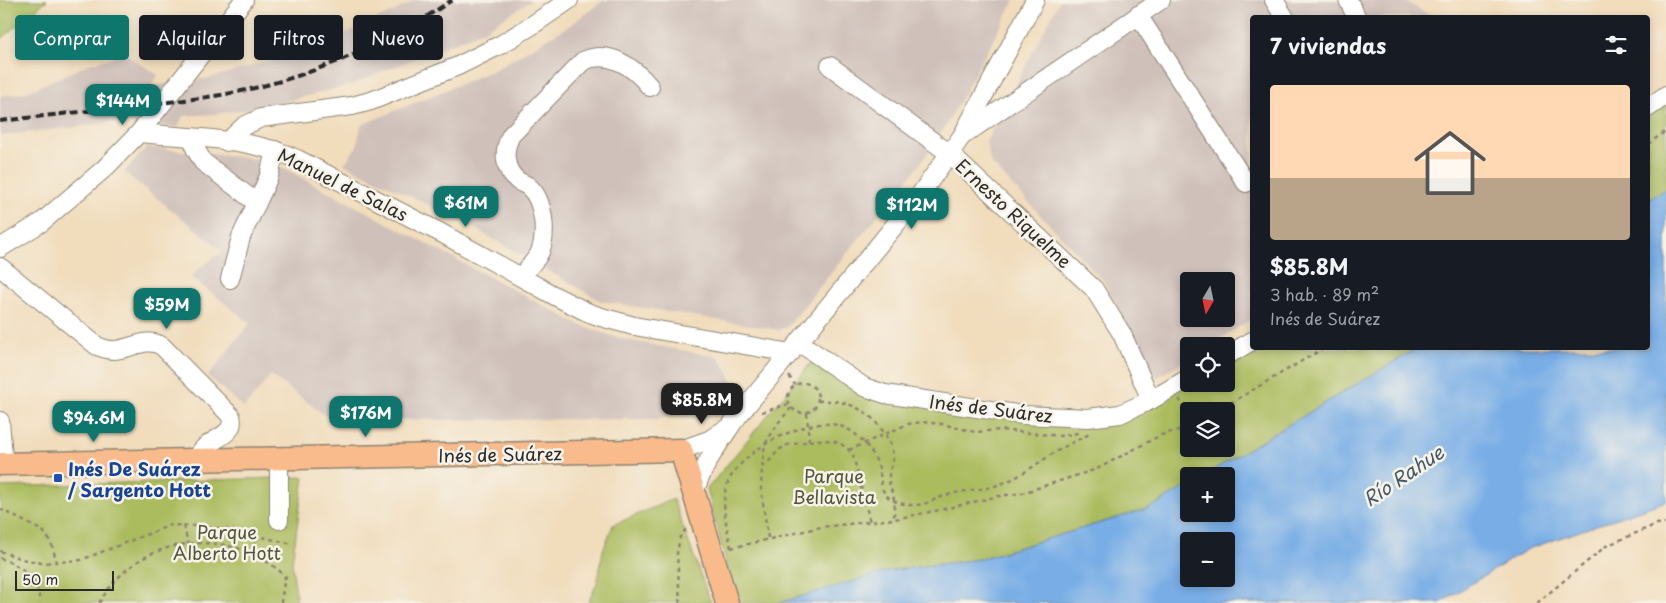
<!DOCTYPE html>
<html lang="es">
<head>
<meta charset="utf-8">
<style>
	body { margin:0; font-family:"Playpen Sans",sans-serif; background:#242831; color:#f1f3f6; height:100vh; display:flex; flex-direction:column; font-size:19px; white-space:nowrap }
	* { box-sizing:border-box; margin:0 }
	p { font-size:16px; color:#9ea1a6 }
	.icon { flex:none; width:28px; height:28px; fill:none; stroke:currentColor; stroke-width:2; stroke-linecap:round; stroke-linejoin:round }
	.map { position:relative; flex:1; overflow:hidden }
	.sheet { position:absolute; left:1250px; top:15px; width:400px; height:335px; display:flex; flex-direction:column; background:#171b24; border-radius:5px; box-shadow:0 2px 8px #0003 }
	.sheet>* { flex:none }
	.banner { position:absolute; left:15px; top:15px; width:475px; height:45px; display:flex; gap:10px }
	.needle { width:32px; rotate:189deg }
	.fabs { position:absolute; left:1180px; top:272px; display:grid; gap:10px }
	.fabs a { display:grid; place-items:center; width:55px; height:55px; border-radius:5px; background:#171b24; box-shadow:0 2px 8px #0003; font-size:25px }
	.scale { position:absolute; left:15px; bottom:12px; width:99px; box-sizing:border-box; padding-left:5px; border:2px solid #2b2b2b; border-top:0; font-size:14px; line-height:18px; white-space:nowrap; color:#2b2b2b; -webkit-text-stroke:4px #f7f3e8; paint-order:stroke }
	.price { position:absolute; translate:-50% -42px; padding:0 11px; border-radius:10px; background:#0f766e; color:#fff; font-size:16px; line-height:32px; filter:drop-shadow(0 1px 2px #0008) }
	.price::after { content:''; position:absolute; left:50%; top:30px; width:15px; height:11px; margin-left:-8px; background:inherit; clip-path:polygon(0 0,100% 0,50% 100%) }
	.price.on { background:#222; color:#fff }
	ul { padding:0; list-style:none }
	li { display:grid; align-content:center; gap:10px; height:265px; padding:0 20px }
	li+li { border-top:1px solid #363941 }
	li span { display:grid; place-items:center; height:155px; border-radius:5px; color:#555 }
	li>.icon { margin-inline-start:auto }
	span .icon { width:90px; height:90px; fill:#fffc; stroke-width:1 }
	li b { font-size:21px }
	h2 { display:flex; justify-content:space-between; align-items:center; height:60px; padding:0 20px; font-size:21px }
	.pill { padding:0 18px; border-radius:5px; background:#171b24; box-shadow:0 2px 8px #0003; font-size:18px; line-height:45px }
	.pill.on { background:#0f766e; color:#fff }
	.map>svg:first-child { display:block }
	.industrial { fill:#cfc0ba; fill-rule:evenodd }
	.green { fill:#abbc5f; stroke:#6b7445; fill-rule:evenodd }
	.water { fill:#78ade6; stroke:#526c88; fill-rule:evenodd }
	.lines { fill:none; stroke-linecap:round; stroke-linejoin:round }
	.minor-casing { stroke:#8e8473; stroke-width:20 }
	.major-casing { stroke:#8e8473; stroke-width:25 }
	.path { stroke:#8e8473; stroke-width:2.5; stroke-dasharray:4 4; stroke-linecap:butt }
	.minor { stroke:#fff; stroke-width:18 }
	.major { stroke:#fabb8c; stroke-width:22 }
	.rail { stroke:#2b2b2b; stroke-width:4; stroke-dasharray:8 4; stroke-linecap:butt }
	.transit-dot { fill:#1a4fb4; stroke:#f7f3e8; stroke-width:2 }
	.labels { text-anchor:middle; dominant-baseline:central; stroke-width:5; stroke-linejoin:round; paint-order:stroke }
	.street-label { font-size:18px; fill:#2b2b2b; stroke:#f7f3e8 }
	.transit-label { font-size:18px; font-weight:bold; fill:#164399; stroke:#f7f3e8; text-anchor:start }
	.park-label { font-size:18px; fill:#51563b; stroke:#f7f3e8 }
	.water-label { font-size:19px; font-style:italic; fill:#46586c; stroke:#f7f3e8 }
</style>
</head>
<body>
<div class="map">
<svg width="1666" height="603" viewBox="0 0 1666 603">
	<rect width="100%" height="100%" fill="#f7f3e8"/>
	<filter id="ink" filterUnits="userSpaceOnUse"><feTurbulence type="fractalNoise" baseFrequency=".02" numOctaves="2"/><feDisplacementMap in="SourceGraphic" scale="10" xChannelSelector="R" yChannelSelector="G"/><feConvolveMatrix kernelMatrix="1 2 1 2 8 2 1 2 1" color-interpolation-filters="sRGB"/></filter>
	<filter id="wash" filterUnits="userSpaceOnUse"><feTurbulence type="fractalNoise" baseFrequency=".0096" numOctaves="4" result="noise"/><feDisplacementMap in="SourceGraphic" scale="20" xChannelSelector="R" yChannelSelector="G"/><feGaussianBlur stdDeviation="1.12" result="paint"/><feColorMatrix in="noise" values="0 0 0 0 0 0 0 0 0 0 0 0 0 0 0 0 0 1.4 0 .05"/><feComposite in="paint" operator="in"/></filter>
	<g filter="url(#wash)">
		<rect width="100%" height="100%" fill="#f1dcbb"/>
		<g class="industrial">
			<path d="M415 0H532L483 31 350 85 259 108 214 114 183 116 178 127 116 122 0 136V96L27 92 89 64 125 54 158 75 151 86 209 78 309 50 410 4Z"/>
			<path d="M604 0H1015L947 124 920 164 787 327 779 330 601 301 460 220 344 164 357 146 361 125 494 70 569 26Z"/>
			<path d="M1060 0H1402L1434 17 1252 18V319L1208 346H1189V358L1156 378 1103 281 991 163 986 142ZM1189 281H1226V319H1189Z"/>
			<path d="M147 147 248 158 287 170 580 325 615 337 637 342 719 357 733 382 712 401 700 407 687 413 659 419 331 420 271 375 244 408 208 376 250 323 191 277 200 268 223 251 124 172Z"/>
		</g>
		<g class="green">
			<path d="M0 0H47L0 40Z"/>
			<path d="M1666 99V188L1648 200V111Z"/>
			<path d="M1252 348H1417L1203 476H1189V485L1150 508 980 559 888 571 779 603H739L734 593 707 489 815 358 866 395 1079 423 1189 384H1226V360ZM1189 411H1226V449H1189Z"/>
			<path d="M304 477 292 563 297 603H0V487Z"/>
			<path d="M673 499 711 603H588L597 583 603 550 613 525Z"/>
		</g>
		<path class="water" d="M1666 188V501L1528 549 1440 603H779L888 571 980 559 1150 508 1189 485V514H1226V476H1203L1417 348H1648V200ZM1189 541H1226V579H1189Z"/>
	</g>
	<g filter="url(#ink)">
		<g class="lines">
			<g class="minor-casing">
				<g id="minor">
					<path d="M1274 0 1285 18"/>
					<path d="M1348 0 1357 18"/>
					<path d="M1138 15 1246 183"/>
					<path d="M830 66 950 154 1094 289 1122 334 1151 400"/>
					<path d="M1648 108 1666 95"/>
					<path d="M139 133C192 138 248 137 297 159L443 234 555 296 587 312 601 317 634 326 791 353"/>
					<path d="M965 134 1161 0"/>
					<path d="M193 138 195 148 203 162 257 203"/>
					<path d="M227 142 244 126 261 118 352 106 371 101 458 66 500 45 531 26 569 0"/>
					<path d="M0 248 42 222 57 209 105 168 139 133 244 0"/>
					<path d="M0 267 97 346C102 348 107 350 113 350 131 350 145 336 162 346L231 416C236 434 216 437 205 447 201 450 199 455 196 460"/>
					<path d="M521 277C526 270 533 263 538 256 548 238 545 200 528 186 525 184 521 183 518 181 503 169 503 150 511 135L583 61C609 49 634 67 650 87"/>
					<path d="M230 279 241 237 263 190 269 176 275 150"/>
					<path d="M800 343 864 387 885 394 1023 415 1088 418 1120 414 1151 400 1189 378"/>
					<path d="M1226 356 1252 341"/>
					<path d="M0 421 3 456"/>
					<path d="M681 450 709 440 724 430"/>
					<path d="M694 494C702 466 718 445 734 421L919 196 962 136 1035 0"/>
					<path d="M279 520V458"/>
				</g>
			</g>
			<g class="major-casing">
				<path id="major" d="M0 464 681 450 727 603"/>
			</g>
			<g class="path">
				<path d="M1648 144 1666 131"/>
				<path d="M789 376 795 385"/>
				<circle cx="803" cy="398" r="15"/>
				<path d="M1179 399 1189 415"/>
				<path d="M818 401C846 399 869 409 884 433 889 441 893 448 893 458 893 465 889 470 889 477 888 484 893 493 894 500 895 506 894 513 894 519L935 511 999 496 1022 493 1097 469 1161 435 1189 427"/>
				<path d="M1217 411 1324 348"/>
				<path d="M762 412 789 404"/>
				<path d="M807 413 809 441"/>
				<path d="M849 450 908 424 922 422 942 424 975 432 1000 430 1061 436 1078 433"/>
				<path d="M762 467 765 444 779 422 791 408"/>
				<path d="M0 509 43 531 51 542 57 563"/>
				<path d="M184 526 188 544"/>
				<path d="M768 538 761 489 762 467C771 462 776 450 785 446 789 444 796 444 800 443 820 438 840 437 853 455L870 522"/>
				<path d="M731 548C726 520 716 492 737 468 752 451 771 439 793 431 824 419 849 420 870 450 875 457 879 465 880 474 881 480 881 487 884 492 890 502 904 505 915 505 927 505 936 498 947 495 966 489 984 491 1003 483 1019 477 1034 466 1049 456 1063 447 1077 440 1092 433"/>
				<path d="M731 548 821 527 894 519"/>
				<path d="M0 551 22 559 42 563 81 560 171 525 196 526 227 529 292 544"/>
				<path d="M250 553 258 537"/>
				<path d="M0 558C23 567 38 577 40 603"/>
				<path d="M99 603C107 590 116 578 129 568 174 531 247 536 287 578"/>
				<path d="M281 603 285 576"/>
				<path d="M680 603 677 553 680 537 686 529"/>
				<path d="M1537 603 1606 546 1657 524 1666 523"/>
			</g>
			<use href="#minor" class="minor"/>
			<use href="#major" class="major"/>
			<path class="rail" d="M0 121C44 116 88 111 132 106 167 102 202 99 237 92 313 76 388 44 452 0"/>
		</g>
	</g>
	<rect class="transit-dot" x="53" y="473" width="10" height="10" rx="2.5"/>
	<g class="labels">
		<g class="street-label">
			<text transform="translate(343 184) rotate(26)">Manuel de Salas</text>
			<text transform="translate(1014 213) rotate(43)">Ernesto Riquelme</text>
			<text transform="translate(991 408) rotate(7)">Inés de Suárez</text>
			<text transform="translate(500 454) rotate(-1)">Inés de Suárez</text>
		</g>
		<g class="transit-label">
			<text x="68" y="468">Inés De Suárez<tspan x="68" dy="21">/ Sargento Hott</tspan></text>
		</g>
		<g class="park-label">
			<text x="834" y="475">Parque<tspan x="834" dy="21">Bellavista</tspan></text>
			<text x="227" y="531">Parque<tspan x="227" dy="21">Alberto Hott</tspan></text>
		</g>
		<g class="water-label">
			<text transform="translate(1403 475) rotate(-34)">Río Rahue</text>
		</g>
	</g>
</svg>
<div class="fabs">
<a><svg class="needle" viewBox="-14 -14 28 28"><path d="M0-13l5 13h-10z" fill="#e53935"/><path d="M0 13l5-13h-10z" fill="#9ea1a6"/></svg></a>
<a><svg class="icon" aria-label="locate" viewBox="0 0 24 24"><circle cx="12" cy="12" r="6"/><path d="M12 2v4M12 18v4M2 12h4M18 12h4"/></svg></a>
<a><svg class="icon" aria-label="layers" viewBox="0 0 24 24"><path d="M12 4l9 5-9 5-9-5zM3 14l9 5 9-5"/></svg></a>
<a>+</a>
<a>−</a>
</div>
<div class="scale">50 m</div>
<b class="price" style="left:123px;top:126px">$144M</b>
<b class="price" style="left:466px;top:228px">$61M</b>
<b class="price" style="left:912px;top:230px">$112M</b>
<b class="price" style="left:167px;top:330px">$59M</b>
<b class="price on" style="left:702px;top:425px">$85.8M</b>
<b class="price" style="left:366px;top:438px">$176M</b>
<b class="price" style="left:94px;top:443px">$94.6M</b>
<div class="banner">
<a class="pill on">Comprar</a>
<a class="pill">Alquilar</a>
<a class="pill">Filtros</a>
<a class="pill">Nuevo</a>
</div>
<section class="sheet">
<h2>7 viviendas<svg class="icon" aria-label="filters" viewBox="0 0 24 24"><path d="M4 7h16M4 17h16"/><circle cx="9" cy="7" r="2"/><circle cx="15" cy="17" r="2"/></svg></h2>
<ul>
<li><span style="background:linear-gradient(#ffd9b3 60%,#b9a48a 0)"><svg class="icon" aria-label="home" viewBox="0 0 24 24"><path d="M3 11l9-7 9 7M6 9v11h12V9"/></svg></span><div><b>$85.8M</b><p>3 hab. · 89 m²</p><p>Inés de Suárez</p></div></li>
</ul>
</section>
</div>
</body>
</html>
